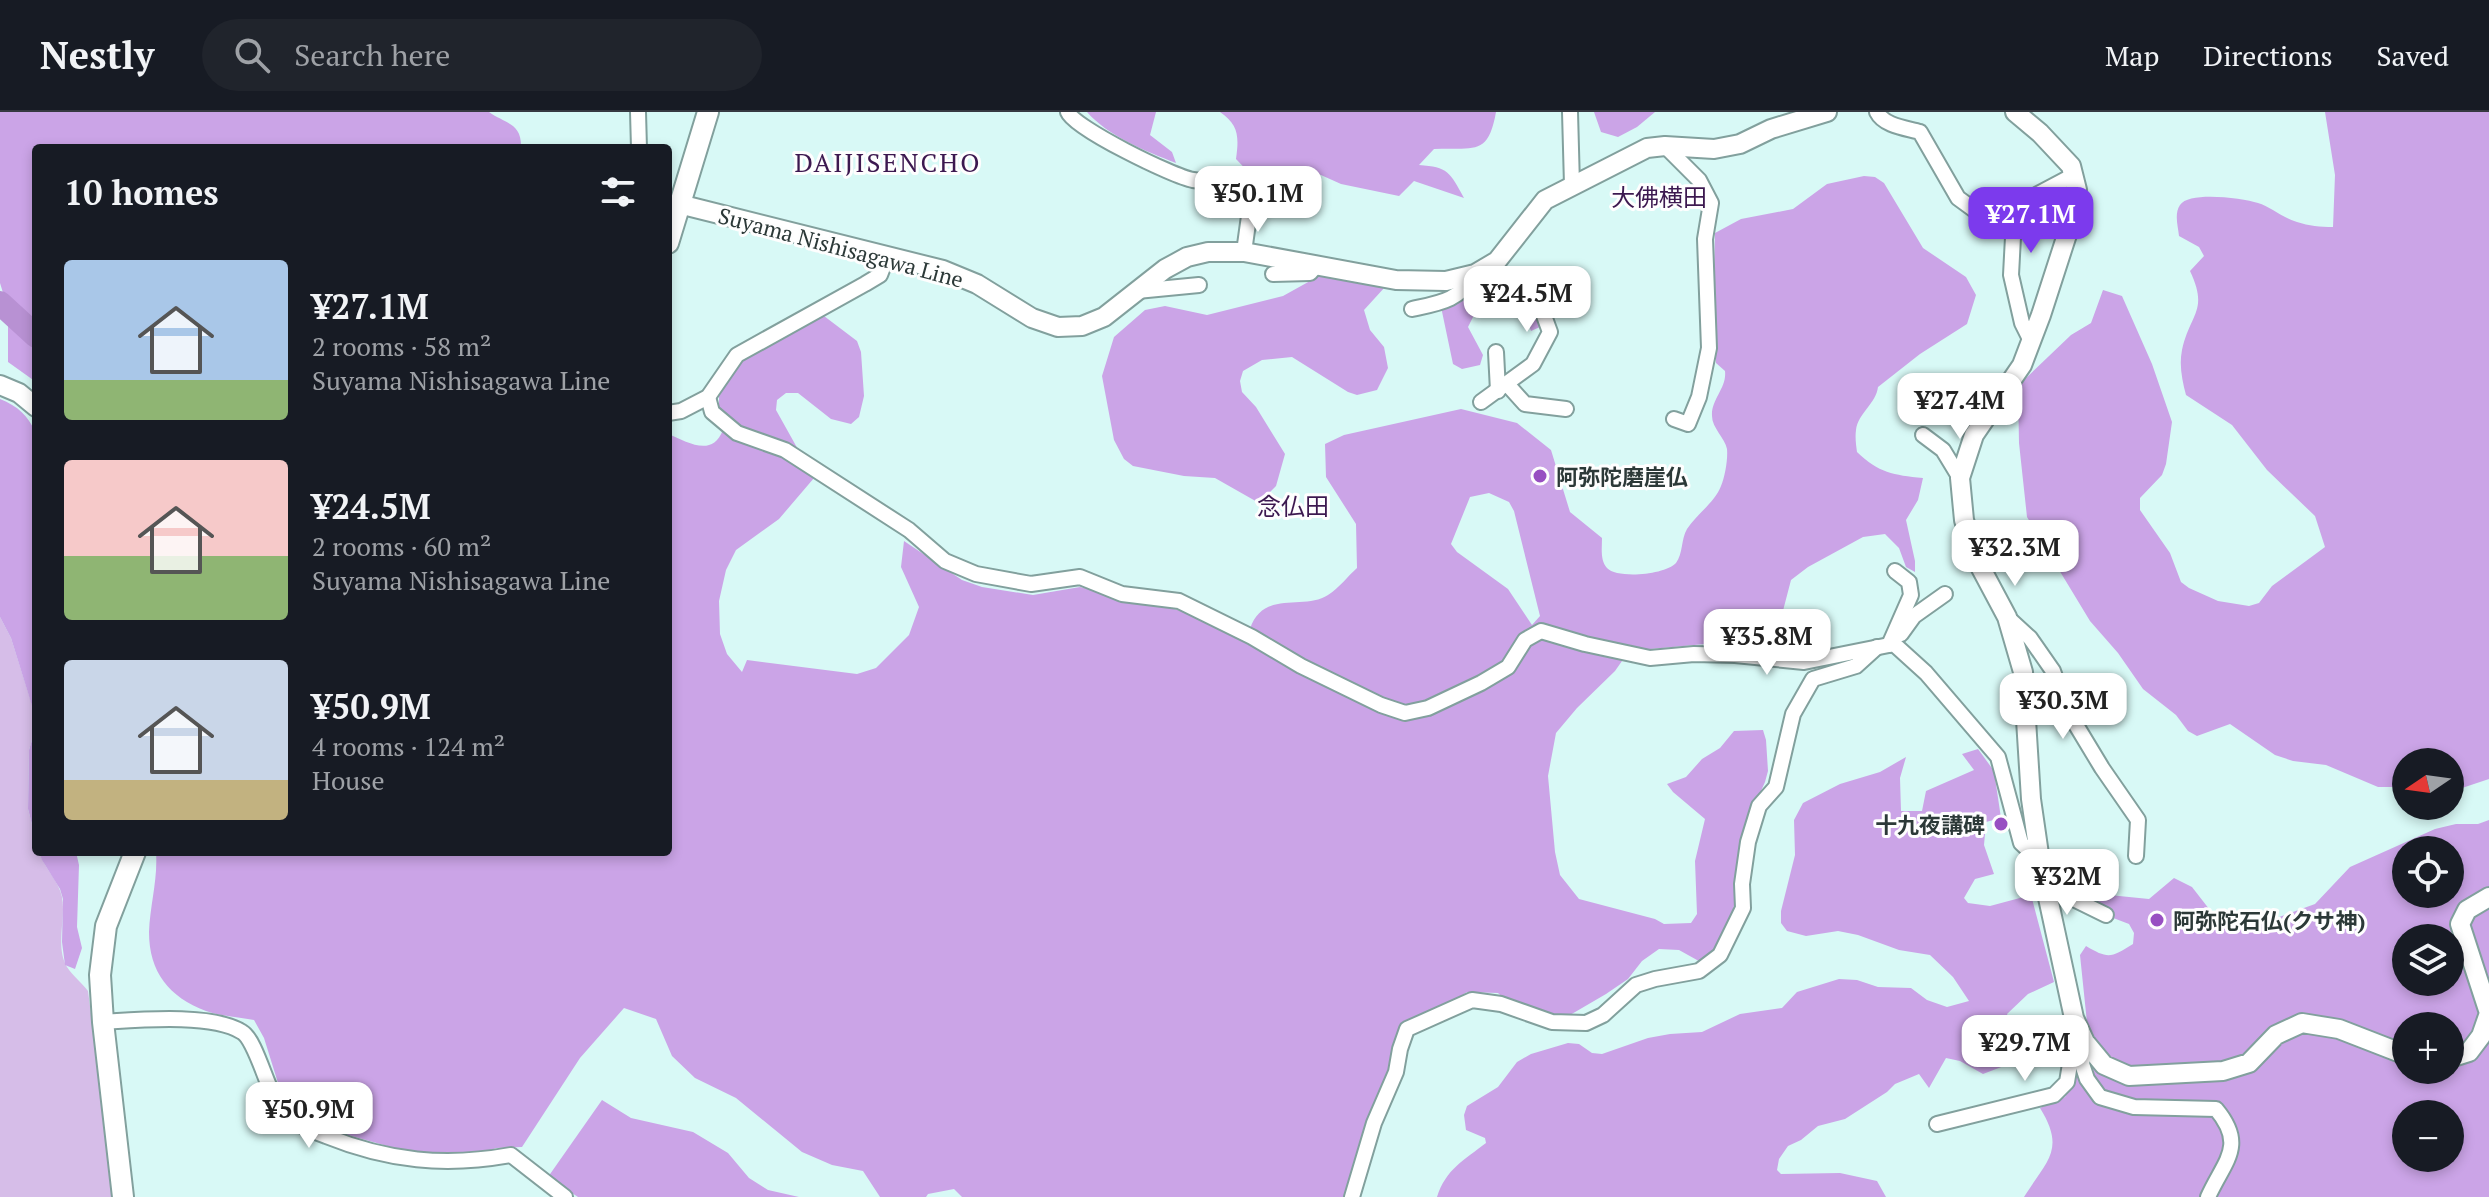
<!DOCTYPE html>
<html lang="en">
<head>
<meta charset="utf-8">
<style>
	body { margin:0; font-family:"PT Serif","Noto Sans JP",serif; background:#20242c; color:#f1f3f6; height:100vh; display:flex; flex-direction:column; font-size:30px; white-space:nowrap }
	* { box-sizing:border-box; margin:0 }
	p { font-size:26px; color:#9ea1a6 }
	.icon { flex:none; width:44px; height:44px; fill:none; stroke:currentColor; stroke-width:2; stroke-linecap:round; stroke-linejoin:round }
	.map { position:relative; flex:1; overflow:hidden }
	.side { position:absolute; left:32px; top:32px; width:640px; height:712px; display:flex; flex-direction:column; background:#171b24; border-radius:8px; box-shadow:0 4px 12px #0003 }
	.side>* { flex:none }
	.needle { width:52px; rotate:257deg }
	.fabs { position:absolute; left:2392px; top:636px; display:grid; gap:16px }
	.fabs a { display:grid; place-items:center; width:72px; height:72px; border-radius:50%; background:#171b24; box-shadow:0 4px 12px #0003; font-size:40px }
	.price { position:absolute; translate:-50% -68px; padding:0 18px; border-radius:16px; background:#fff; color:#222; font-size:26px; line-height:52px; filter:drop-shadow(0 2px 4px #0008) }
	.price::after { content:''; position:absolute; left:50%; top:48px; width:24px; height:18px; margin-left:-12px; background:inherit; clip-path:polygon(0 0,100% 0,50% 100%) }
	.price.selected { background:#7c3aed; color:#fff }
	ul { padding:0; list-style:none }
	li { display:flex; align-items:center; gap:24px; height:200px; padding:0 32px }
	li span { display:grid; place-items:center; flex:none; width:224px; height:160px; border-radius:8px; color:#555 }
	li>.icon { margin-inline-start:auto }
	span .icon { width:96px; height:96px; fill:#fffc; stroke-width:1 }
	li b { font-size:34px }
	h2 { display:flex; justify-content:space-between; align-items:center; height:96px; padding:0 32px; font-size:34px }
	header { display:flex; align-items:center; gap:48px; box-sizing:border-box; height:112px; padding:0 40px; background:#171b24; border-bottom:2px solid #363941 }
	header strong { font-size:38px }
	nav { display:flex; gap:44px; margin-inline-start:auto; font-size:28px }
	.search { width:560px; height:72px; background:#20242c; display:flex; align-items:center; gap:20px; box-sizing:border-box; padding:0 28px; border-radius:44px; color:#9ea1a6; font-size:30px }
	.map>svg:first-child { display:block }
	.green { fill:#d6bde8 }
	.forest { fill:#cba4e7; fill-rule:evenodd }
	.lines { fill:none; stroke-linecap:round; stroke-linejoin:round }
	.river { stroke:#b891d3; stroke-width:24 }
	.minor-casing { stroke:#82a09d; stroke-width:18 }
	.major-casing { stroke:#82a09d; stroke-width:22 }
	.highway-casing { stroke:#82a09d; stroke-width:24 }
	.minor { stroke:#fff; stroke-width:14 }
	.major { stroke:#fff; stroke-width:18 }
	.highway { stroke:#fff; stroke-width:20 }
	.poi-dot { fill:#984fc2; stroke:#fefefe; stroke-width:3 }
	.labels { text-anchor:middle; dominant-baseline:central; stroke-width:6; stroke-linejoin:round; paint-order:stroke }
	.street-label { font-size:22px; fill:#2c3938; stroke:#fefefe }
	.poi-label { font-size:22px; font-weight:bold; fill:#2c3938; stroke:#fefefe; text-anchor:start }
	.neighbourhood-label { font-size:24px; fill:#3c1950; stroke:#fefefe }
	.quarter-label { font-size:26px; letter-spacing:2px; fill:#3c1950; stroke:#fefefe }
</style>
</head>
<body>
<header>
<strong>Nestly</strong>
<div class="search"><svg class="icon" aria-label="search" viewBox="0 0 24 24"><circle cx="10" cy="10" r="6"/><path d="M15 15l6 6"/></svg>Search here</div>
<nav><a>Map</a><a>Directions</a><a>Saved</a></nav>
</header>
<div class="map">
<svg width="2489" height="1085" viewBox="0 0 2489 1085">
	<rect width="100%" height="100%" fill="#d8f9f6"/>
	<path class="green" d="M0 505 11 526 33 596 35 618 29 638 28 697 36 728V740H39C44 756 59 769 62 785 66 807 55 835 67 855 72 863 82 871 88 879L115 1085H0Z"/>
	<g class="forest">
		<path d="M0 0H489C506 12 522 11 521 36H36V270L8 250V197L0 171Z"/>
		<path d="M1087 0H1156L1150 23 1172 40 1176 51C1145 39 1108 24 1087 0Z"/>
		<path d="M1220 0H1496C1488 45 1474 35 1434 37L1419 53C1448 55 1450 60 1464 86L1414 69 1399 84 1341 72 1312 59 1257 69 1236 47C1239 25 1239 13 1220 0Z"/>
		<path d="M1594 0H1655L1637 15 1618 25 1601 20Z"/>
		<path d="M2325 0H2489V667L2450 680V650H2406V675H2378L2326 653 2293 649 2275 643 2230 612 2197 624 2188 619 2176 603 2143 577 2118 541 2090 509 2027 405 2019 331 2018 277 2024 268 2071 223 2091 211 2103 178 2122 184 2152 252 2172 310 2166 352 2162 363 2140 386V398L2170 441 2181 470 2189 476 2218 489 2249 494 2259 491 2272 474 2325 435 2315 404 2267 358 2232 313 2186 283C2182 268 2179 253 2182 238 2190 201 2209 199 2190 159L2204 144 2199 135 2179 124C2178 114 2174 102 2180 93 2189 79 2242 86 2258 91 2271 95 2283 106 2297 110 2309 114 2320 115 2333 115L2335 63Z"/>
		<path d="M1864 64 1875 65 1884 71 1923 136 1966 165 1976 183 1967 212 1920 242 1878 275C1876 292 1858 301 1856 318 1855 325 1856 333 1857 340 1879 361 1893 363 1923 366L1918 388 1906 408 1915 449V460L1906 455 1899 436 1885 422 1863 425 1808 455 1791 468 1779 514 1727 530 1629 539 1615 559 1577 596 1556 621 1548 664 1555 740 1560 763 1579 787 1655 807 1664 812 1691 811 1697 802 1695 749 1705 707 1673 680 1667 672 1686 665 1702 647 1720 636 1734 619 1763 618 1766 628 1768 659 1765 670 1743 719 1738 780 1721 838 1706 853 1679 838 1659 837 1642 849 1628 867 1606 882 1570 903 1559 904 1517 899 1498 881 1467 880 1396 928 1385 989 1354 1052 1348 1085H962L954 1077 928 1082 926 1085H880L863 1059 832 1053 802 1040 736 986 695 966 672 944 656 907 624 896 580 946 522 1035 496 1036 477 1043 423 1044 341 1021 297 1004 283 987 264 926 254 908C239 905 220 904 206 899 169 885 149 860 149 820 150 793 158 767 156 740H668V322C688 330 712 346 723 318L719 309V284L744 247 824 204 857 229 861 240 864 284 859 305 851 312 831 307 798 281H786L777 288 776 298 814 366 779 407 736 438 726 458 719 489 720 522 727 542 742 560 747 548 857 562 876 556 909 523 919 495 901 455 904 429 962 468 982 475 1033 483 1080 475 1186 500 1235 525 1250 517C1263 477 1304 499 1328 483 1339 476 1348 464 1357 456L1356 412 1326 365 1325 332 1344 323 1461 297 1517 311 1551 338 1570 400 1602 426C1602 436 1600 448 1607 456 1617 467 1665 463 1676 451 1683 442 1681 427 1687 417 1697 402 1715 390 1721 374 1725 365 1728 347 1727 337 1725 326 1712 316 1712 304 1711 287 1727 276 1725 259L1716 251 1713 205 1715 121 1741 107 1793 97 1827 72ZM1489 381 1509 390 1514 399 1540 504 1532 513 1508 477 1457 440 1451 432 1470 385Z"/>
		<path d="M1319 164 1385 175 1364 198 1370 218 1384 235 1388 256 1377 278 1357 283 1348 280 1292 245 1262 248 1243 259 1240 269 1242 280 1256 295 1285 342 1276 374 1259 391 1215 366 1184 364 1133 354 1124 347 1114 328 1102 264 1114 225 1145 198 1165 194 1207 203 1283 184Z"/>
		<path d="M1504 182C1524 185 1532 197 1540 215L1531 219 1524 201 1473 205 1468 215 1483 243 1480 253 1462 257 1453 252 1440 190 1448 184Z"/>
		<path d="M0 287C18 294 28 304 36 321V728L28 697 29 638 35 618 33 597 11 526 0 505Z"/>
		<path d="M1978 637 1994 659 2001 706 1986 710 1984 733 1994 762 1975 767 1964 786 1968 791 1990 794 2031 783 2054 870 2028 882 2007 902 2023 939 2017 949 1983 962 1960 949 1946 946 1929 976 1919 962 1895 972 1887 980 1845 1007 1818 1014 1801 1028 1788 1034 1779 1047 1777 1058 1781 1062 1840 1061 1877 1069 1886 1085H1437C1446 1057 1464 1048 1486 1031L1485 1026 1466 1018 1464 1003 1467 994 1498 975 1517 950 1531 942 1568 931 1579 932 1592 941 1602 942 1648 926 1670 922 1702 920 1740 902 1782 896 1797 880 1839 867 1857 868 1878 875 1911 876 1927 888 1947 895 1969 889 1953 865 1930 843 1899 838 1858 823 1838 819 1806 824 1787 819 1781 811V799L1795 743 1794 708 1803 691 1840 672 1880 660 1906 645 1900 666 1901 699H1922L1926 679 1974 658 1962 642Z"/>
		<path d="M2489 708V1085H2024C2047 1048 2066 1038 2040 996L2065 985 2074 969 2075 948 2088 920 2080 843 2086 834C2108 847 2111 846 2133 832L2134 821 2129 812 2087 796 2099 775 2109 783 2149 787 2174 766 2192 775 2213 802 2232 810 2263 811 2315 792 2350 755 2435 717 2456 712H2478ZM2406 738H2450V782H2406ZM2406 826H2450V870H2406ZM2406 914H2450V958H2406ZM2406 1002H2450V1046H2406Z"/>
		<path d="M39 740H76L79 753 77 815 82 836 75 857 65 853 62 830 63 787 60 777 42 748Z"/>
		<path d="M602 988 631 1006 693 1020 728 1041 749 1066 768 1078 799 1085H578L548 1065Z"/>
	</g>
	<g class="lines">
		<path class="river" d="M0 191 36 224"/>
		<g class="minor-casing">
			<g id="minor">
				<path d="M638 0 639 36"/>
				<path d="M1068 0C1074 16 1174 65 1193 68 1213 71 1231 68 1249 76V104L1244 140"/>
				<path d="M1570 0 1572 73"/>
				<path d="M1877 0C1884 14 1906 16 1920 20L1958 86 1984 105 1996 96 2025 89 2074 63"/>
				<path d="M1665 34 1699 68 1711 91 1705 127 1709 236 1699 285 1688 312 1674 307"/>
				<path d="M1273 162 1310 161 1317 153"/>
				<path d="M1137 179 1199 173"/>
				<path d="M1412 197C1440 191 1459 189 1475 162L1517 172 1539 190 1550 220 1533 252 1481 290"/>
				<path d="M2031 229 2022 211 2011 163 2013 125 2021 113 2077 78"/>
				<path d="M1496 240 1498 279"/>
				<path d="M1507 272 1525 292 1566 297"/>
				<path d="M708 285 712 300 737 321 785 338 909 418 945 449 976 462 1031 472 1080 465 1122 482 1179 489 1252 525 1301 554 1381 593 1405 601 1428 596 1481 571 1508 555 1525 528 1541 519 1585 532 1650 546 1694 542 1735 543 1804 550 1894 532 1926 561 1998 645 2021 731 2040 749"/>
				<path d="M668 301 681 299 708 285 737 243 865 172 880 163 887 145"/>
				<path d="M1923 323 1943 338 1960 366"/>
				<path d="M2007 505 2030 526 2053 559 2067 598 2102 656 2138 708 2136 744"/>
				<path d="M1901 522 1914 504 1945 482"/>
				<path d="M1889 533 1911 483 1909 470 1895 459"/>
				<path d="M2045 773 2106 803"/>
				<path d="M103 910C137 908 212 901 242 920 256 928 267 978 280 996 290 1010 309 1018 326 1024 388 1049 445 1055 511 1043L565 1085"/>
				<path d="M2085 930 2082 952 2087 967 2100 985 2134 995 2216 997C2247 1034 2224 1049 2208 1085"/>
				<path d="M1937 1012 2054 983 2067 970 2070 952 2067 917 2074 906"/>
				<path d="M1352 1085 1374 1011 1396 960 1400 937 1407 917 1472 888 1501 892 1552 910 1586 911 1603 903 1636 873 1655 867 1699 859 1720 843 1743 796 1742 772 1748 730 1759 694 1776 675 1793 602 1813 567 1856 554 1877 535"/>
			</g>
		</g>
		<g class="major-casing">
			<g id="major">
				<path d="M2015 0 2040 21 2071 54 2077 78 2073 104 2041 203 2022 253 1974 323 1960 366 1964 408 1975 445 2007 505 2023 560 2031 687 2040 749 2074 906 2085 930 2104 953 2129 964 2223 959 2249 951 2276 923 2302 911 2339 917 2406 943"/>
				<path d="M679 92 943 158 977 172 1032 206 1058 215 1082 214 1104 205 1165 157 1187 145 1208 140H1244L1396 168 1446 169 1475 162 1497 149 1545 88 1647 36 1665 34 1714 37 1740 32 1771 17 1827 0"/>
				<path d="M0 273 19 281 36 295"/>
				<path d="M2450 946 2469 940 2481 924 2489 901 2460 812 2467 798 2489 785"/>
			</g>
		</g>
		<g class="highway-casing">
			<g id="highway">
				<path d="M668 131 708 0"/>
				<path d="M123 1085 103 910 100 863 106 814 135 740"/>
			</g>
		</g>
		<use href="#minor" class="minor"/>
		<use href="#major" class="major"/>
		<use href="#highway" class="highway"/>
	</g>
	<g class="poi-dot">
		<circle cx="1540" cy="364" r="8"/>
		<circle cx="2001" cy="712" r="8"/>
		<circle cx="2157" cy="808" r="8"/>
	</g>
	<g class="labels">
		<g class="street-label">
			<text transform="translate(841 135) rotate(15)">Suyama Nishisagawa Line</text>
		</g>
		<g class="poi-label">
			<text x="1556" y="364">阿弥陀磨崖仏</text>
			<text x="1985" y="712" text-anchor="end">十九夜講碑</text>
			<text x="2173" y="808">阿弥陀石仏(クサ神)</text>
		</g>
		<g class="neighbourhood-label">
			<text x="1659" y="85">大佛横田</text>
			<text x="1293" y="394">念仏田</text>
		</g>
		<g class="quarter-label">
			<text x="888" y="50">DAIJISENCHO</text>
		</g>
	</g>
</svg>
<div class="fabs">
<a><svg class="needle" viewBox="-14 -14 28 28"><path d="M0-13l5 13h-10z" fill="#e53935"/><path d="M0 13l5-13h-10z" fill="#9ea1a6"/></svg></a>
<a><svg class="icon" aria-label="locate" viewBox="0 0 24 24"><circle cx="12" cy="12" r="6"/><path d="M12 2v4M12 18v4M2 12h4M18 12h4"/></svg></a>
<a><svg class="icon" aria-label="layers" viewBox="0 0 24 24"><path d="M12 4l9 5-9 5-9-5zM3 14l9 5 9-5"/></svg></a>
<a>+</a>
<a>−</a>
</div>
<b class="price" style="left:1258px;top:122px">¥50.1M</b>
<b class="price selected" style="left:2031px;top:143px">¥27.1M</b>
<b class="price" style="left:1527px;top:222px">¥24.5M</b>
<b class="price" style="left:1960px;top:329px">¥27.4M</b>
<b class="price" style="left:2015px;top:476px">¥32.3M</b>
<b class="price" style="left:1767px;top:565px">¥35.8M</b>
<b class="price" style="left:2063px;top:629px">¥30.3M</b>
<b class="price" style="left:2067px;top:805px">¥32M</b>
<b class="price" style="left:2025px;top:971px">¥29.7M</b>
<b class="price" style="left:309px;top:1038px">¥50.9M</b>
<section class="side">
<h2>10 homes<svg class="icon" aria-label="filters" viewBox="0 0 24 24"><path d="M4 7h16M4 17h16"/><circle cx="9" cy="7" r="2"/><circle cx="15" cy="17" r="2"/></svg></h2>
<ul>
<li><span style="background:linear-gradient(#a9c7e8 75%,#8fb573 0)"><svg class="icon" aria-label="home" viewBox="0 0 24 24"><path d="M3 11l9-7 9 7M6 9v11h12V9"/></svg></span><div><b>¥27.1M</b><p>2 rooms · 58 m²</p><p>Suyama Nishisagawa Line</p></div></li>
<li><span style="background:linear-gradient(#f6c9c9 60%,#8fb573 0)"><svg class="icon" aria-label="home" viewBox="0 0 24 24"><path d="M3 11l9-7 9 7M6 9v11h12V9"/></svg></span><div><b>¥24.5M</b><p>2 rooms · 60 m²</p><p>Suyama Nishisagawa Line</p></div></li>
<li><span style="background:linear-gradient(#c9d6e8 75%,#c2b280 0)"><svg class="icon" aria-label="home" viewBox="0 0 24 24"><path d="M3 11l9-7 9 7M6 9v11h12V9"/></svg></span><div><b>¥50.9M</b><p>4 rooms · 124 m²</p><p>House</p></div></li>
</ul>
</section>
</div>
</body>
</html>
